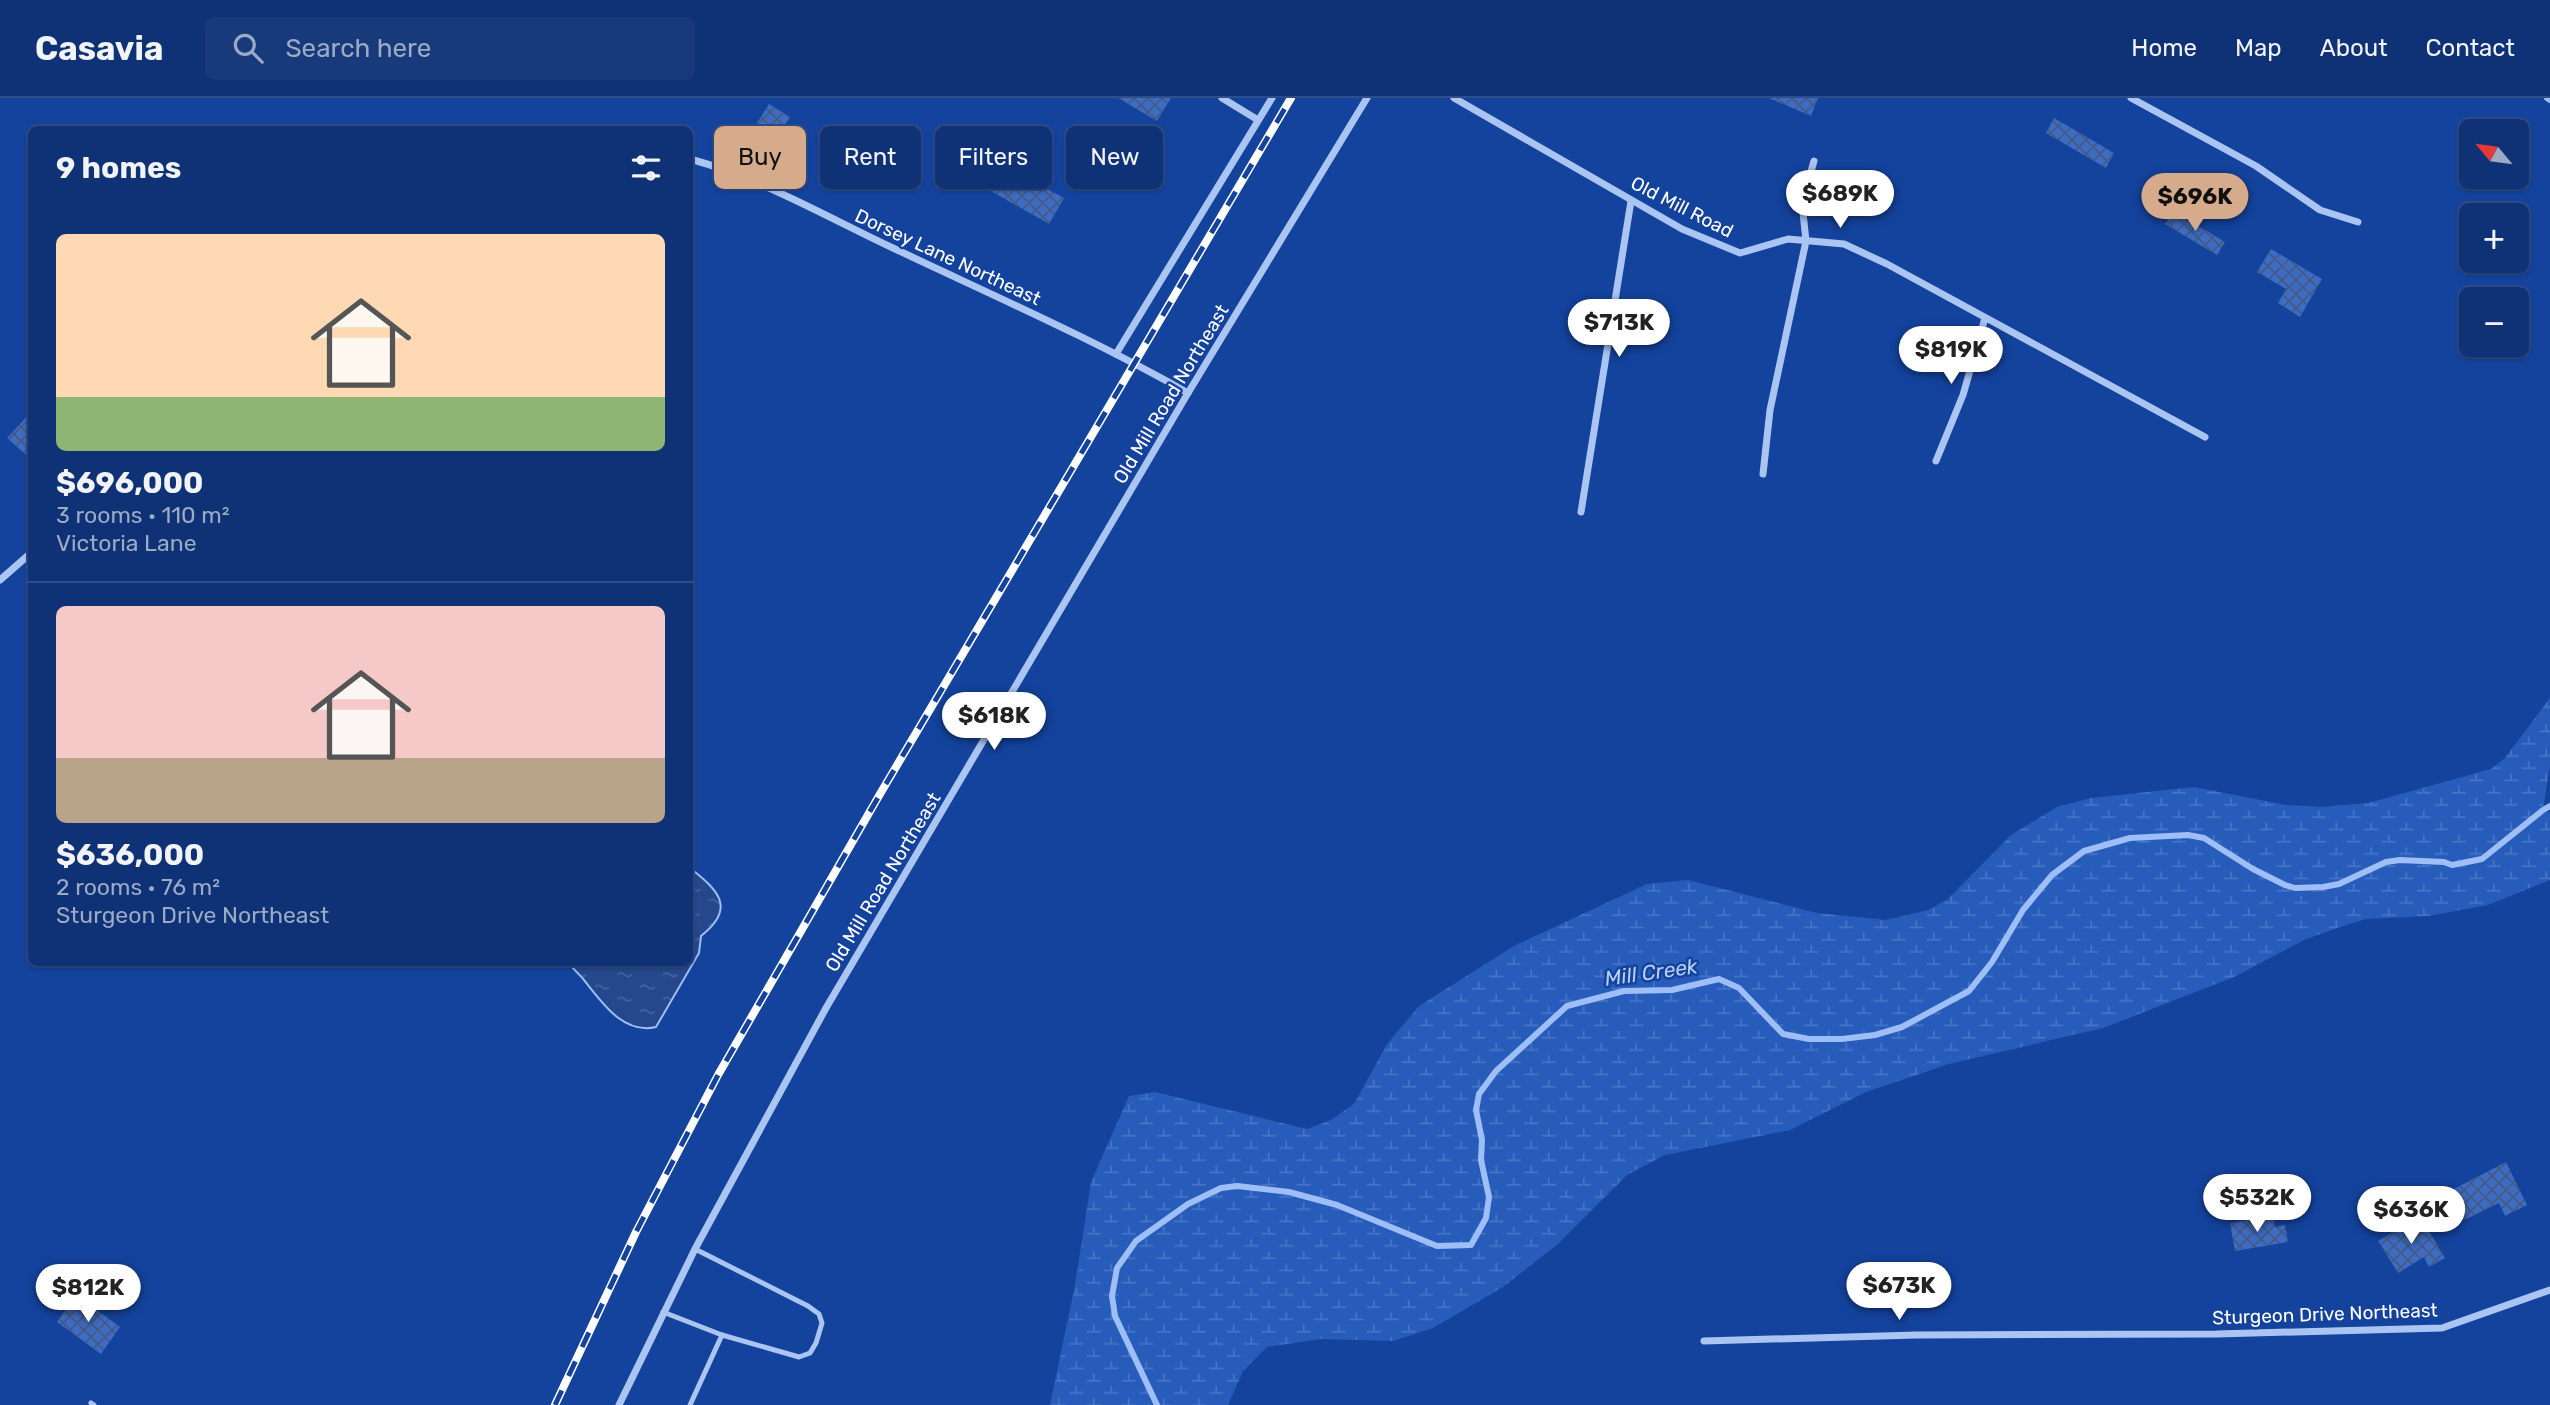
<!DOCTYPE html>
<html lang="en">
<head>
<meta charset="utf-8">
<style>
	body { margin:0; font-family:Rubik,sans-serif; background:#183a7b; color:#f1f3f6; height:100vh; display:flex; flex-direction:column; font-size:26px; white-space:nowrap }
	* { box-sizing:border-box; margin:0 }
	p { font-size:23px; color:#9baac5 }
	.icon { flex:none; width:38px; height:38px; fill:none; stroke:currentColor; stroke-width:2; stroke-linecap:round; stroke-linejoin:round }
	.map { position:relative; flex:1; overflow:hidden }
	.side { position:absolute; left:28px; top:28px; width:665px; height:840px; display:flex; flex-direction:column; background:#0f3276; border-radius:10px; box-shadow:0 2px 5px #0004,0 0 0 2px #2f4d88 }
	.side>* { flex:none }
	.top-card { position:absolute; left:714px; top:28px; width:665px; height:63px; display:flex; gap:14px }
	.needle { width:46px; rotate:299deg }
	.tools { position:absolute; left:2459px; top:21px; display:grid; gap:14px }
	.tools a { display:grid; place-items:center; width:70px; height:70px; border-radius:10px; background:#0f3276; box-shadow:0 2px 5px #0004,0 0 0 2px #2f4d88; font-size:35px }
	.price { position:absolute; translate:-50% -60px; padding:0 16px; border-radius:24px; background:#fff; color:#222; font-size:23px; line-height:46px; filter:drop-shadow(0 2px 4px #0008) }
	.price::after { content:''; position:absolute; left:50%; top:42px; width:21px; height:16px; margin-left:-10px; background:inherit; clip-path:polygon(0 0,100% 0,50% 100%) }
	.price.on { background:#d6ab8b; color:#111 }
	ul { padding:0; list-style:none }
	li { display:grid; align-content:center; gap:14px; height:371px; padding:0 28px }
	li+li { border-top:2px solid #2f4d88 }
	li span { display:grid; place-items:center; height:217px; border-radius:10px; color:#555 }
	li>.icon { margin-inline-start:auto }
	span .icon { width:126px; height:126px; fill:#fffc; stroke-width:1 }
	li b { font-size:30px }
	h2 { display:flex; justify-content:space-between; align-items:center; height:84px; padding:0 28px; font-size:30px }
	.pill { padding:0 24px; border-radius:10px; background:#0f3276; box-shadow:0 2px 5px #0004,0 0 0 2px #2f4d88; font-size:24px; line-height:63px }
	.pill.on { background:#d6ab8b; color:#111 }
	header { display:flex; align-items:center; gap:42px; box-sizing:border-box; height:98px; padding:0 35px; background:#0f3276; border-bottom:2px solid #2f4d88 }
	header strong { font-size:33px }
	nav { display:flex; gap:38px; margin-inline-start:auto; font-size:24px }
	.search { width:490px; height:63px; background:#183a7b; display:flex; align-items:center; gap:18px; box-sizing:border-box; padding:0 24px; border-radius:10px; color:#9baac5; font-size:26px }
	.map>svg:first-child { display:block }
	.wetland { fill:url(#wetland-marsh) }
	.water { fill:url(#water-ripples); stroke:#9dbef6; stroke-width:2 }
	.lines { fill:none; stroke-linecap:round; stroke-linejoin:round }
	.stream { stroke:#9dbef6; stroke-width:6 }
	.building { fill:url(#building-cross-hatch) }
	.service { stroke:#abc5f3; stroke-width:5 }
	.minor { stroke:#abc5f3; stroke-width:7 }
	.rail-casing { stroke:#fff; stroke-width:8 }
	.rail { stroke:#14439d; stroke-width:5; stroke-dasharray:16; stroke-linecap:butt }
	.labels { text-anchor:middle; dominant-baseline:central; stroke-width:5; stroke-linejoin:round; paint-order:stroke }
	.street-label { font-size:19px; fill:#fff; stroke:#14439d }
	.water-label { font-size:21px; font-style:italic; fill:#b8cffa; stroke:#14439d }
</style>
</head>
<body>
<header>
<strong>Casavia</strong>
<div class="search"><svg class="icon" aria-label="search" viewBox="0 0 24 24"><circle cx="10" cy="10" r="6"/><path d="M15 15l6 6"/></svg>Search here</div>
<nav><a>Home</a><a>Map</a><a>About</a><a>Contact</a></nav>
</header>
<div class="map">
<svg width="2550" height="1307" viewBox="0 0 2550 1307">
	<defs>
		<pattern id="wetland-marsh" width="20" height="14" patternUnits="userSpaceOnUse" patternTransform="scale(1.75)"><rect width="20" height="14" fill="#275cbb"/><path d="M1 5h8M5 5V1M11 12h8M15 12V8" fill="none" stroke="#4774c5"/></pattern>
		<pattern id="water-ripples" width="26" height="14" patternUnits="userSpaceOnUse" patternTransform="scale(1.75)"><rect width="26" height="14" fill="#25478b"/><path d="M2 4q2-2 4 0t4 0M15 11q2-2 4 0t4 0" fill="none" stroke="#46639c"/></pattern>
		<pattern id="building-cross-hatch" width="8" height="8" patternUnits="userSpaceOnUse" patternTransform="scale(1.75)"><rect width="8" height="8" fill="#3d6cc4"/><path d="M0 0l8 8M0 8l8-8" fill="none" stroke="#455a82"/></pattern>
	</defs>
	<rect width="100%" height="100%" fill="#14439d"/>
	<path class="wetland" d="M2550 600V667L2543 711 2550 715V782L2488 807 2428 818 2366 821 2340 829 2304 842 2234 879 2103 930 1949 966 1866 994 1790 1032 1665 1057 1627 1077 1558 1146 1503 1189 1433 1230 1393 1243 1320 1241 1267 1249 1243 1273 1228 1307H1050L1075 1187 1091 1084 1129 998 1155 994 1307 1031 1331 1022 1354 1006 1387 946 1419 908 1514 848 1647 786 1688 782 1817 815 1886 822 1928 812 1948 801 2011 737 2057 709 2091 700 2194 689 2286 707 2322 709 2368 705 2491 671 2505 660Z"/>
	<path class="water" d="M690 770C718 792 737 810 701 838L699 855 656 929C623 937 601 903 584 882 579 876 573 871 569 865L690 864Z"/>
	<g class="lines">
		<g class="stream">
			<path d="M2547 0 2550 2"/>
			<path d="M1157 1307 1115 1218 1112 1198 1117 1170 1136 1143 1188 1106 1221 1090 1237 1088 1289 1094 1337 1107 1437 1148 1471 1147 1486 1120 1489 1099 1481 1062 1482 1042 1476 1012 1479 996 1496 973 1567 908 1624 893 1672 892 1719 881 1739 890 1783 936 1809 941H1842L1875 937 1902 929 1969 893 1992 864 2023 812 2052 777 2084 753 2130 740 2188 737 2204 740 2253 771 2285 787 2295 790 2323 789 2339 786 2386 764 2400 762 2444 764 2452 767 2482 761 2543 712 2550 708"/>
		</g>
	</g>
	<g class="building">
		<path d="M1118 0H1171L1157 23Z"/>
		<path d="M1769 0H1818L1811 18Z"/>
		<path d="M769 6 790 19 771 49 750 36Z"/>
		<path d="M2054 20 2114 55 2106 70 2046 35Z"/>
		<path d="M981 55 1064 100 1049 126 968 80Z"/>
		<path d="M2173 113 2225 144 2217 157 2165 126Z"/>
		<path d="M2271 151 2322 181 2300 219 2278 205 2286 191 2257 174Z"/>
		<path d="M32 313V362L7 340Z"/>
		<path d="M2506 1064 2527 1107 2505 1118 2499 1105 2464 1122 2450 1093Z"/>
		<path d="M2273 1118 2275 1129 2285 1127 2288 1144 2235 1153 2230 1125Z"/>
		<path d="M2420 1118 2445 1160 2429 1169 2424 1159 2398 1175 2378 1143Z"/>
		<path d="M76 1197 120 1229 101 1256 57 1224Z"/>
	</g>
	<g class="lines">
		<g class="service">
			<path d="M695 1151 808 1208 819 1216 822 1225 816 1245 810 1255 799 1259 722 1237"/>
			<path d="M663 1214 722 1237 690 1307"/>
			<path d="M91 1305 94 1307"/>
		</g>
		<g class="minor">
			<path d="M1222 0 1258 22"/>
			<path d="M1454 0 1682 131 1740 155 1788 141 1844 146 1887 166 2205 339"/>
			<path d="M2131 0 2256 68 2320 112 2358 124"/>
			<path d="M690 61C760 80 827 119 893 150 992 197 1093 241 1188 295"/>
			<path d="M1116 256 1272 0"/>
			<path d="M1936 363 1963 297 1985 220"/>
			<path d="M1763 376 1770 312 1806 143 1802 105 1814 63"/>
			<path d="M1581 414 1631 103"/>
			<path d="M0 482 32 454"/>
			<path d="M1704 1243 1916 1237 2217 1236 2442 1230 2550 1192"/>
			<path d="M619 1307 695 1151 826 910 1188 295 1367 0"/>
		</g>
		<g class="rail-casing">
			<path id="rail" d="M555 1307 636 1134 718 977 880 696 1291 0"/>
		</g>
		<use href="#rail" class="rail"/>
	</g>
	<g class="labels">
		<g class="street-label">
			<text transform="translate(1682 109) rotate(27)">Old Mill Road</text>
			<text transform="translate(948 159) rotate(25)">Dorsey Lane Northeast</text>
			<text transform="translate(1171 296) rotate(-59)">Old Mill Road Northeast</text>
			<text transform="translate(883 784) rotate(-59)">Old Mill Road Northeast</text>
			<text transform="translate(2325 1216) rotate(-2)">Sturgeon Drive Northeast</text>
		</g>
		<g class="water-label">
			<text transform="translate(1651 874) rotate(-8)">Mill Creek</text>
		</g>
	</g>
</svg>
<div class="tools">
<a><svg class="needle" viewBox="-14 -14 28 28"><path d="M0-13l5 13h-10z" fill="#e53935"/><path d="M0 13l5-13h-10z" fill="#9baac5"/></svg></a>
<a>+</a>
<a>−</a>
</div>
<b class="price" style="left:1840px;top:132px">$689K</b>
<b class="price on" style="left:2195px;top:135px">$696K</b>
<b class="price" style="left:1619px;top:261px">$713K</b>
<b class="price" style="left:1951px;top:288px">$819K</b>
<b class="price" style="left:994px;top:654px">$618K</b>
<b class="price" style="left:2257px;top:1136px">$532K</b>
<b class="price" style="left:2411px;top:1148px">$636K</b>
<b class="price" style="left:1899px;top:1224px">$673K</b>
<b class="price" style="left:88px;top:1226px">$812K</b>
<div class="top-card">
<a class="pill on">Buy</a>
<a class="pill">Rent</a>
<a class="pill">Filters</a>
<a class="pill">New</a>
</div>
<section class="side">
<h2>9 homes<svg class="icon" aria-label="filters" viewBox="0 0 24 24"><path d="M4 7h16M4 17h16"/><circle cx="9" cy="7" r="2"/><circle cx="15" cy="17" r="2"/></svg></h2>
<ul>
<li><span style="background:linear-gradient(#ffd9b3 75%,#8fb573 0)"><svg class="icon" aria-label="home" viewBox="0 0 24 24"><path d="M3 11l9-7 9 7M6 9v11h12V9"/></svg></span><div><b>$696,000</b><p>3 rooms · 110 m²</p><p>Victoria Lane</p></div></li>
<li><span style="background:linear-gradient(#f6c9c9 70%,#b9a48a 0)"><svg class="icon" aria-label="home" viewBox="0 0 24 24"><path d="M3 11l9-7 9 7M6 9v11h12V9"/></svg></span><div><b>$636,000</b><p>2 rooms · 76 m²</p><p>Sturgeon Drive Northeast</p></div></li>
</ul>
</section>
</div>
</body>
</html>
